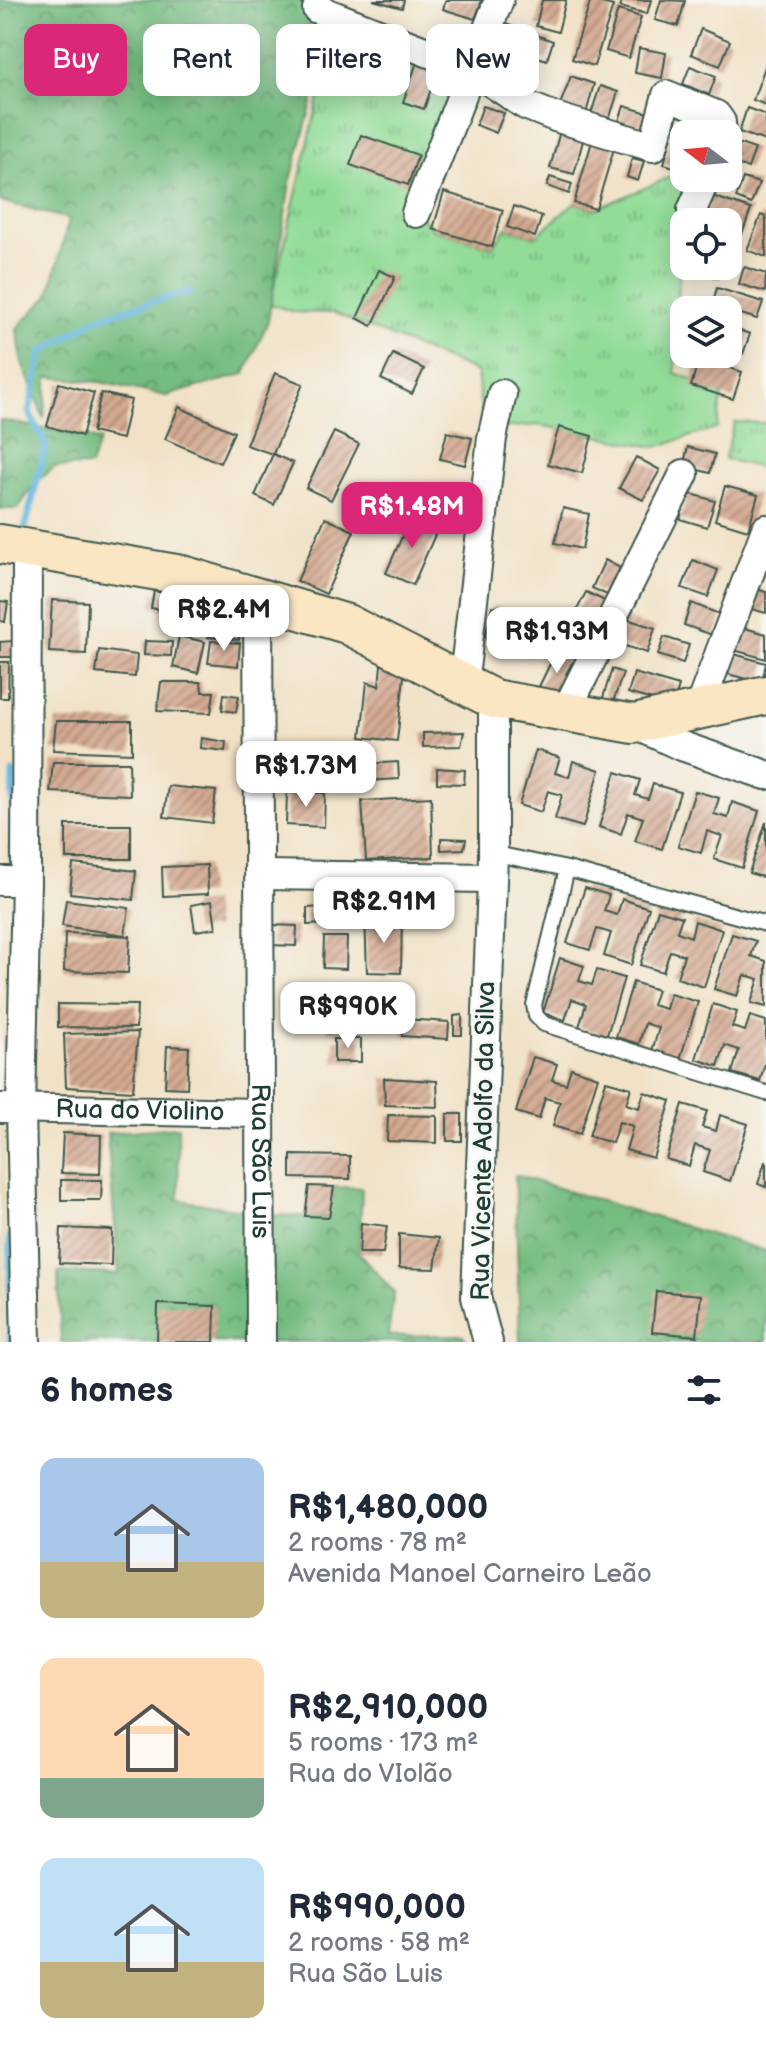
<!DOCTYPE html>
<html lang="en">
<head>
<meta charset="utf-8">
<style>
	body { margin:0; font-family:"Balsamiq Sans",sans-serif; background:#f2f2f3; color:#1f2937; height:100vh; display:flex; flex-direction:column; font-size:30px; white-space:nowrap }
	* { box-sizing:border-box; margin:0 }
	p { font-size:26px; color:#747a83 }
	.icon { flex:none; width:44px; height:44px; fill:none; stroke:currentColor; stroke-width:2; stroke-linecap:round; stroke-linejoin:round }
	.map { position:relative; height:1342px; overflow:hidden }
	.drawer { display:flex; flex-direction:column; background:#fff; flex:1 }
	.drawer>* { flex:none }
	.guide { position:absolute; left:24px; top:24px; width:718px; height:72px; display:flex; gap:16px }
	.needle { width:52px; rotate:286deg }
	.fabs { position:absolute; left:670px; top:120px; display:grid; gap:16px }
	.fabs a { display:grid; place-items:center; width:72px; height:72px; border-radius:16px; background:#fff; box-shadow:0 4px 20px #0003; font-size:40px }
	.price { position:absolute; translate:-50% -68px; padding:0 18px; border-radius:16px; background:#fff; color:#222; font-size:26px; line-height:52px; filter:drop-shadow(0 2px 4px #0008) }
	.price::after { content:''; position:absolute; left:50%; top:48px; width:24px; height:18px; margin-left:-12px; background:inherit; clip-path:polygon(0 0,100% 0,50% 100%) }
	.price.selected { background:#db2777; color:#fff }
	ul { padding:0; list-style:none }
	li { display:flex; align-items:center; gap:24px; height:200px; padding:0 40px }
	li span { display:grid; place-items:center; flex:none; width:224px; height:160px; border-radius:16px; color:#555 }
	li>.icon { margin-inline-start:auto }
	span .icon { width:96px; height:96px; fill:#fffc; stroke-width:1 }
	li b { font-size:34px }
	h2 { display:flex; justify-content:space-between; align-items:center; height:96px; padding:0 40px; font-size:34px }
	.chip { padding:0 28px; border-radius:16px; background:#fff; box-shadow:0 4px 20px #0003; font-size:28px; line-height:72px }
	.chip.selected { background:#db2777; color:#fff }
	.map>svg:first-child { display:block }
	.built { fill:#e3d7b7 }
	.grass { fill:url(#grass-tufts); stroke:#588c66; stroke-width:2 }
	.forest { fill:url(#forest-crowns); stroke:#4a7c5a; stroke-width:2 }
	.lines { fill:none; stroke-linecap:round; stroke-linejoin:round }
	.stream { stroke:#61b4dc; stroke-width:7 }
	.building { fill:url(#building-hatch) }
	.service-casing { stroke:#3e564a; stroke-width:18 }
	.minor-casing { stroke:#3e564a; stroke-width:32 }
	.secondary-casing { stroke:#3e564a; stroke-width:42 }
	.service { stroke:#fff; stroke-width:14 }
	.minor { stroke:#fff; stroke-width:28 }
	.secondary { stroke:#fbe6c4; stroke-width:38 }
	.labels { text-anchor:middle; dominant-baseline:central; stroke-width:6; stroke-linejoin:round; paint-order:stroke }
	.street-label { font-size:26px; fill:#1f3d34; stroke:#f6f6f2 }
</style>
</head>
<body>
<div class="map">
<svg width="766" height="1342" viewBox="0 0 766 1342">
	<defs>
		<pattern id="grass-tufts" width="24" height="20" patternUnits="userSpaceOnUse" patternTransform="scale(2)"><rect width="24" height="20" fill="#92dc98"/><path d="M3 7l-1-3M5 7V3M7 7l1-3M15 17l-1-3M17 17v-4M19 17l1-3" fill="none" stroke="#77b47d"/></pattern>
		<pattern id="forest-crowns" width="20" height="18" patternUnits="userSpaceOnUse" patternTransform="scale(2)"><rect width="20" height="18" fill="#75bc80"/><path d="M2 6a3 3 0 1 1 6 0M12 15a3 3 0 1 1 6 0" fill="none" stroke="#5f9a6a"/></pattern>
		<pattern id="building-hatch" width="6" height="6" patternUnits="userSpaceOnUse" patternTransform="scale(2)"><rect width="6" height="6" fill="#d4a991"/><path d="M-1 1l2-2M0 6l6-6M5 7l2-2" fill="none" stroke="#ab8b77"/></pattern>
	</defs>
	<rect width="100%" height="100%" fill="#f6f6f2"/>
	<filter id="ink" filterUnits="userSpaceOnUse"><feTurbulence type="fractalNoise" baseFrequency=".0125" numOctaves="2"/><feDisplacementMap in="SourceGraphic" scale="16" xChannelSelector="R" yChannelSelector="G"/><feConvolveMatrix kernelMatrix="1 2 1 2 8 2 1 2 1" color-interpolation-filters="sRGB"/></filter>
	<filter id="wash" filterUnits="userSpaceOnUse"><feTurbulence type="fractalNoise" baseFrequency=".006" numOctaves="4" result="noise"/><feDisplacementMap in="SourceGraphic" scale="32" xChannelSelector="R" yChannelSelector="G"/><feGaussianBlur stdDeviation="1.8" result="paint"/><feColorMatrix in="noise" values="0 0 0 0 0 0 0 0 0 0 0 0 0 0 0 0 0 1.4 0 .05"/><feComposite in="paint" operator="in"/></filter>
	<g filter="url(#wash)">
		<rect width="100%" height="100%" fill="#f1e2c7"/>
		<path class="built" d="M0 1127 5 1130 4 1342H0Z"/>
		<g class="grass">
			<path d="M335 30 470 80 416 212 433 229 492 247 507 227 535 237 574 203 596 209 684 171 675 373 723 389 717 428 656 447 539 425 483 429 477 372 334 313 294 312 270 304Z"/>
			<path d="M735 422 766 423V469L724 459Z"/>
		</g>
		<g class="forest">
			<path d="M0 0H326L317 9 320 74 290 183 268 321 245 374 166 396 100 382 48 377 44 419 22 362 17 328 49 295 69 219 0 201Z"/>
			<path d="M0 420 100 440 90 466 55 467 35 483 18 509H0Z"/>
			<path d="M178 1127 179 1200 271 1215 328 1217 334 1187 362 1188 359 1253 394 1292 388 1336 463 1335 467 1342H61L58 1272 119 1274 107 1133Z"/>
			<path d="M515 1175 766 1251V1342H520Z"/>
		</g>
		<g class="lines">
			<g class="stream">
				<path d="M23 536 46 445 29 412 42 352 100 317 190 291"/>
				<path d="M12 860 13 773"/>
				<path d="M10 1342V1235"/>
			</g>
		</g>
		<g id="blocks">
			<g class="building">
				<path d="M373 0H404L402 8Z"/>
				<path d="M446 0H482L475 19 443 9Z"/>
				<path d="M542 0H566L558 32 536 26Z"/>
				<path d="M591 0 613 6 594 66 572 59Z"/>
				<path d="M622 0H651L647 14 620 7Z"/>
				<path d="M661 0 685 1 678 26 655 20Z"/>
				<path d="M618 10 641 17 629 58 606 51Z"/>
				<path d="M503 23 553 41 547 60 496 43Z"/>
				<path d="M701 29 730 41 720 66 691 54Z"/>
				<path d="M363 42 375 47 357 96 346 92Z"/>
				<path d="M639 48 666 53 662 78 635 73Z"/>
				<path d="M417 62 438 69 424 109 403 102Z"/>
				<path d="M766 64V105L753 100Z"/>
				<path d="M690 66 716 76 709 95 683 84Z"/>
				<path d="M571 76 594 84 586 114 560 105Z"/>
				<path d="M600 86 618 92 608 123 590 117Z"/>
				<path d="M483 106 504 113 496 133 476 125Z"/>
				<path d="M624 106 648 113 641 135 617 127Z"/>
				<path d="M747 108 766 115V141L739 132Z"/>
				<path d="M678 114 712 124 709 134H684V170L664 164Z"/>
				<path d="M560 131 584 137 574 174 550 168Z"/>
				<path d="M361 135 418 155 408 185 350 165Z"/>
				<path d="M593 138 615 145 596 209 574 203Z"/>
				<path d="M728 140 755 149 748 168 728 161Z"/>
				<path d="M632 158 644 161 638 181 627 177Z"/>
				<path d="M550 177 572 184 569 194 547 186Z"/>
				<path d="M743 178 759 183 751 204 736 198Z"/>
				<path d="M444 192 503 210 492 247 433 229Z"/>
				<path d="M712 196 751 209 742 234 728 229V222L703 220Z"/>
				<path d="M514 206 542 216 535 237 507 227Z"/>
				<path d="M761 215 766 217V257L747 250Z"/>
				<path d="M696 266H723L718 278 695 270Z"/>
				<path d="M744 267 766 274 765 292 739 284Z"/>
				<path d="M379 270 395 277 372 326 357 318Z"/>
				<path d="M717 288 763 302 757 319 712 305Z"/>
				<path d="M728 327 750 334 743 354 728 348Z"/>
				<path d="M393 354 424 369 412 394 381 379Z"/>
				<path d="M699 358 742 372 733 399 691 386Z"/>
				<path d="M275 373 303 384 273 454 293 463 274 505 255 496 273 454 246 445Z"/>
				<path d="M59 383 94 393 82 436 47 426Z"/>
				<path d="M101 393 131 400 122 439 92 432Z"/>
				<path d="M179 407 234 432 220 463 165 439Z"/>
				<path d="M559 427 592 436 582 473 548 464Z"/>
				<path d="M334 432 359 444 331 500 306 488Z"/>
				<path d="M447 432 472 438 465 465 440 459Z"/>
				<path d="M688 447 715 454 710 473 683 466Z"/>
				<path d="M636 457 660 470 643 500 619 488Z"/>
				<path d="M725 486 758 495 748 530 715 520Z"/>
				<path d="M688 493 715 501 707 527 680 519Z"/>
				<path d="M563 508 589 514 582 549 555 543Z"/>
				<path d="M411 516 438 528 413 585 386 573Z"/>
				<path d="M325 518 354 531 326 594 297 581Z"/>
				<path d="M605 560 620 568 607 595 592 588Z"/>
				<path d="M693 560 718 570 708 597 682 588Z"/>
				<path d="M757 589 766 592V613L751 609Z"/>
				<path d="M154 591 182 597 179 614 151 608Z"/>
				<path d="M586 592 609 603 595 631 572 620Z"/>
				<path d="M52 600 88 602 86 654 49 652Z"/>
				<path d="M0 601 8 602 5 622 0 621Z"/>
				<path d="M691 603 722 615 715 636 684 625Z"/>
				<path d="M186 606 197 608 194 625 183 623Z"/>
				<path d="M492 606 511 610 503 643 485 638Z"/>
				<path d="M617 616 655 628 647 653 609 641Z"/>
				<path d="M210 618 241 621 239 640 208 637Z"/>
				<path d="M567 625 587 636 579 651 559 639Z"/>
				<path d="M741 627 766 634V659L734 650Z"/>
				<path d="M179 636 205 642 198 673 173 667Z"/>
				<path d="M664 637 689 645 683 663 658 655Z"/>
				<path d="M13 641 14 657H0V642Z"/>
				<path d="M145 641 172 642 171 656 144 655Z"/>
				<path d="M211 641 240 643 238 666 208 663Z"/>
				<path d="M557 649 580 659 577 666 572 663 566 674 571 676 559 700 536 693Z"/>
				<path d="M99 650 137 655 135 677 96 673Z"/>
				<path d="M730 653 766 663 762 683 724 673Z"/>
				<path d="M0 662H9L8 698H0Z"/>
				<path d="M381 665 405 667 397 741 361 737 367 682 379 686Z"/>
				<path d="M612 669 623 673 612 705 602 701Z"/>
				<path d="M634 673 679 686 673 706 628 693Z"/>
				<path d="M161 682H201L202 692H214L211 713 157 711Z"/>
				<path d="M224 694 239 696 236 712 222 710Z"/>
				<path d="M56 721H132V753L53 750Z"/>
				<path d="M464 732 461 746 423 747V733Z"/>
				<path d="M201 738 226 742 225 751 200 748Z"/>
				<path d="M536 750 560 758 555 773 569 777 573 761 600 770 583 827 555 819 562 795 548 791 541 812 519 805Z"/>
				<path d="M53 762H129L130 795 50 792Z"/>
				<path d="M398 762 399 779 365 781 364 764Z"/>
				<path d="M437 768 465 770 464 784 437 783Z"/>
				<path d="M616 772 640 780 635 795 648 799 653 784 680 792 662 849 635 841 643 818 628 813 621 834 599 827Z"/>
				<path d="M168 786 216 791 212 823 164 817Z"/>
				<path d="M695 791 719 798 714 814 728 818 732 802 759 811 742 868 714 859 722 836 707 831 701 853 678 846Z"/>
				<path d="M287 792 325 793 324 827 286 825Z"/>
				<path d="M431 797 433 857 366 861 362 801Z"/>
				<path d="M766 822V878L749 873Z"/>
				<rect x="66" y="825" width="65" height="34"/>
				<path d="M441 838 466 839 464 849 441 850Z"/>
				<path d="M73 864 136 871 133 900 70 893Z"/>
				<path d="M207 865 208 894 163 896 162 867Z"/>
				<path d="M585 888 609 895 604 911 617 915 622 899 649 908 631 965 604 956 611 933 597 929 590 950 567 943Z"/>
				<path d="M66 900 129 908 125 935 62 926Z"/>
				<path d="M212 901 216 928 195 931 191 905Z"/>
				<path d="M346 901 365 907 361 919 342 914Z"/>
				<path d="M324 907 325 924 307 925V908Z"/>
				<path d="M658 910 682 917 677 932 691 937 695 921 722 930 704 987 677 978 684 955 670 951 663 972 640 965Z"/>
				<path d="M365 917 402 918 401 973 367 972Z"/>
				<path d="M272 925 297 926 296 946 271 945Z"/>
				<path d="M65 933 130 936 128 973 64 971Z"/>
				<path d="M732 934 756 941 751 956 766 961V1007L751 1003 759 979 744 975 737 996 714 989Z"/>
				<path d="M324 937H347L346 969 323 968Z"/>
				<path d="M560 958 584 966 579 981 592 985 597 970 624 978 607 1035 579 1027 586 1004 572 999 565 1020 543 1013Z"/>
				<path d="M633 982 657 990 652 1005 666 1009 670 994 698 1002 680 1059 652 1051 659 1028 645 1023 639 1044 616 1037Z"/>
				<path d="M58 1004 137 1005 136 1028 58 1027Z"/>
				<path d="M713 1004 737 1012 732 1027 745 1031 750 1016 766 1021V1060L760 1081 732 1073 739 1050 725 1045 718 1066 696 1059Z"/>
				<path d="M359 1012 360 1032 327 1033V1013Z"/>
				<path d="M462 1015V1035H454V1016Z"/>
				<path d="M403 1019 449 1022 448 1039 402 1036Z"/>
				<path d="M138 1032 133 1091 66 1087 64 1034Z"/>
				<rect x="334" y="1039" width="27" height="23"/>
				<path d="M167 1046 189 1047 187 1088 165 1087Z"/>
				<path d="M533 1057 557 1064 552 1080 566 1084 571 1068 598 1077 580 1134 553 1126 560 1102 545 1098 539 1119 516 1112Z"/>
				<path d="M384 1078 437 1081 438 1107 385 1105Z"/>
				<path d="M606 1081 631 1088 626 1104 639 1108 644 1092 671 1101 653 1158 626 1150 633 1126 619 1122 612 1143 589 1136Z"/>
				<path d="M683 1104 707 1111 702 1127 716 1131 720 1115 748 1124 730 1181 703 1172 710 1150 695 1145 689 1166 666 1159Z"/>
				<rect x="447" y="1114" width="15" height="27"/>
				<path d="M388 1115 437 1116V1143L387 1141Z"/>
				<path d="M63 1133 101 1135 100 1174 61 1173Z"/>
				<path d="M291 1155 350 1156V1179L291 1178Z"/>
				<path d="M765 1162H766V1187L758 1184Z"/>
				<path d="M61 1180H102L101 1200H61Z"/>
				<path d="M309 1186 334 1187 329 1217 305 1216Z"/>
				<path d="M361 1223 387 1226 383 1253H359Z"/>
				<path d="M61 1228 112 1230 111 1265 59 1263Z"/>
				<path d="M399 1234 439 1238 435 1269 399 1268Z"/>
				<path d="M656 1291 701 1295 697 1336 652 1332Z"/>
				<path d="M158 1304 215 1306 214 1342H157Z"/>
			</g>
		</g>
	</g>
	<g filter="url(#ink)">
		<use href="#blocks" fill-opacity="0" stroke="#3e564a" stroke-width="2"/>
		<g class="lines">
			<g class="service-casing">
				<g id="service">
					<path d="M506 856 567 869 766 924"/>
					<path d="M567 869 534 1005 536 1016 544 1024 766 1093"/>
				</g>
			</g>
			<g class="minor-casing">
				<g id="minor">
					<path d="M317 9 473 70 525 105 555 117 653 147 667 95 716 115 721 122 722 134"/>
					<path d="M692 210 706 178"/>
					<path d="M416 213 499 0"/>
					<path id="s1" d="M258 597 261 1342"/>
					<path d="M463 686 492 438 502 394"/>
					<path d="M566 711 684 474"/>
					<path d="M698 711 766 529"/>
					<path d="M634 724 679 745 766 775"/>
					<path d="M261 875 491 878"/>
					<path d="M0 881H26"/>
					<path id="s2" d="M0 1108 260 1113"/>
					<path d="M26 1342 21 1109 26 881 27 550"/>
					<path d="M488 1342 476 1297 493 856V699"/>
				</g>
			</g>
			<g class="secondary-casing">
				<path id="secondary" d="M0 544 182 575 347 624 493 699 634 724 766 695"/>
			</g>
			<use href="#service" class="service"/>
			<use href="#minor" class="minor"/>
			<use href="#secondary" class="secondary"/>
		</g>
	</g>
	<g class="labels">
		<g class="street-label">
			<text stroke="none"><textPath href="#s2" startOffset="140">Rua do Violino</textPath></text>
			<text transform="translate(484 1141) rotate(-89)">Rua Vicente Adolfo da Silva</text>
			<text stroke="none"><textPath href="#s1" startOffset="564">Rua São Luis</textPath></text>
		</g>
	</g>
</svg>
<div class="fabs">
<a><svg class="needle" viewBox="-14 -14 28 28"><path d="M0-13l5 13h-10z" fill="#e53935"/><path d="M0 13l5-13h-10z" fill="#747a83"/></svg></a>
<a><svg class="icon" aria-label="locate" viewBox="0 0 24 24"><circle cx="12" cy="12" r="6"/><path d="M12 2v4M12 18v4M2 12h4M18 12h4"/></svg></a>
<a><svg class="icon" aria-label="layers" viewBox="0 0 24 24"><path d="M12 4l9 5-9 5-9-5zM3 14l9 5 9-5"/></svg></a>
</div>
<b class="price selected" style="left:412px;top:550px">R$1.48M</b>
<b class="price" style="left:224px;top:653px">R$2.4M</b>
<b class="price" style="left:557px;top:675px">R$1.93M</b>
<b class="price" style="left:306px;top:809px">R$1.73M</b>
<b class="price" style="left:384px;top:945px">R$2.91M</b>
<b class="price" style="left:348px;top:1050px">R$990K</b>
<div class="guide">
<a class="chip selected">Buy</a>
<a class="chip">Rent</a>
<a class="chip">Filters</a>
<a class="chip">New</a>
</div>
</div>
<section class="drawer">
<h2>6 homes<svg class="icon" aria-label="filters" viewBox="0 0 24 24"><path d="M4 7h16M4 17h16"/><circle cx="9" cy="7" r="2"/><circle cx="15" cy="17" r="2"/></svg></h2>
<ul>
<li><span style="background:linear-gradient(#a9c7e8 65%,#c2b280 0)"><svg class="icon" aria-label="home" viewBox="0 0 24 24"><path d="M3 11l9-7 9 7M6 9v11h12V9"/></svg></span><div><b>R$1,480,000</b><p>2 rooms · 78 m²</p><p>Avenida Manoel Carneiro Leão</p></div></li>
<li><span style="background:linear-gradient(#ffd9b3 75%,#7fa58c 0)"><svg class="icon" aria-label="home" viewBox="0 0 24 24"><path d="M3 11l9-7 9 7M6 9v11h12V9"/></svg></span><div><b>R$2,910,000</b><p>5 rooms · 173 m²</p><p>Rua do VIolão</p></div></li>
<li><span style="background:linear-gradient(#bfe0f5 65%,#c2b280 0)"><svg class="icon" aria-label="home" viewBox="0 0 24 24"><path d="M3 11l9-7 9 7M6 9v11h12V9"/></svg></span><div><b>R$990,000</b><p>2 rooms · 58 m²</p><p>Rua São Luis</p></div></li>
</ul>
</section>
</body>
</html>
